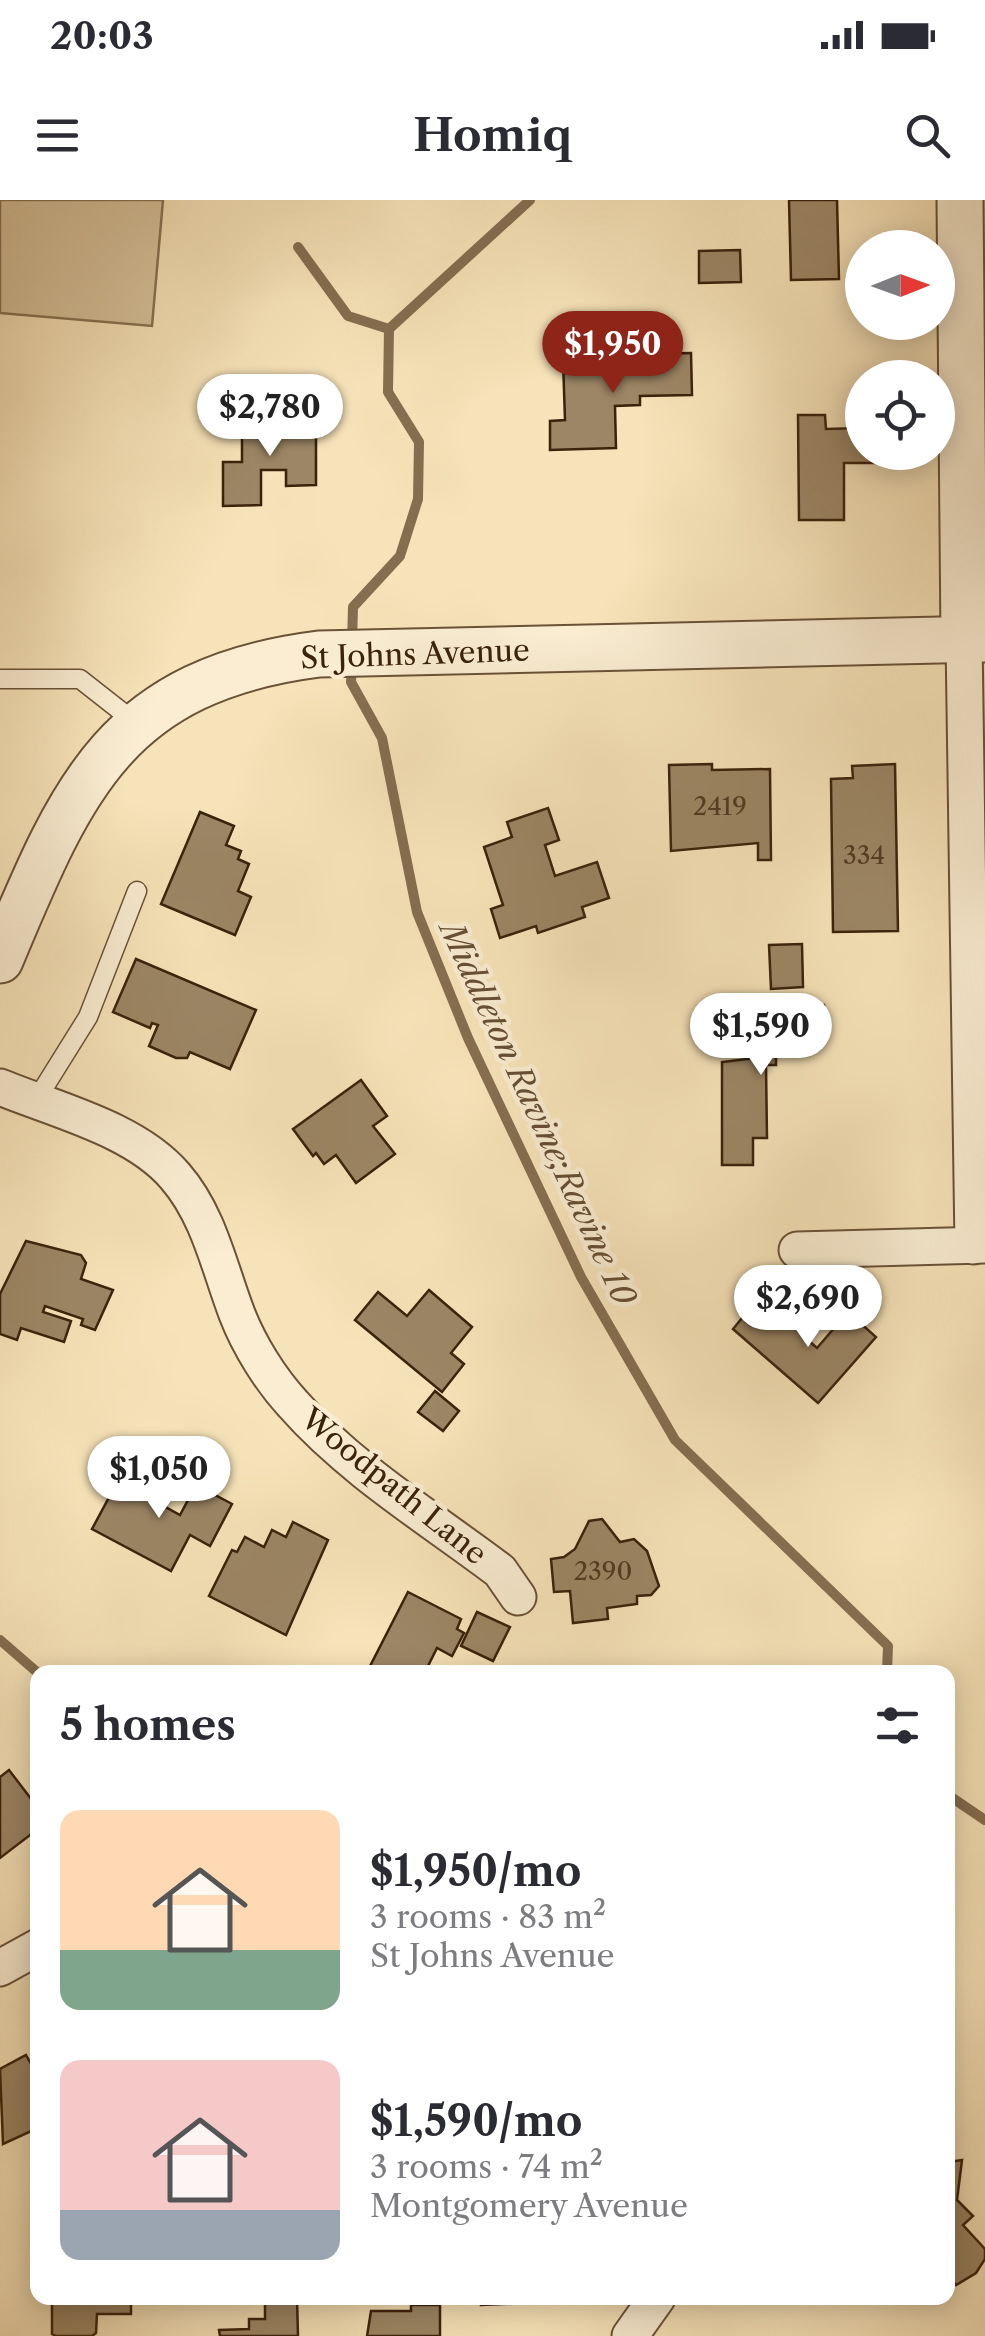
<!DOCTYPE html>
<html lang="en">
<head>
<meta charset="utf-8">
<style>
	body { margin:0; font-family:"Libre Caslon Text",serif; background:#f2f2f3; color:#2b2b33; height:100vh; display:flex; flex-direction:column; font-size:38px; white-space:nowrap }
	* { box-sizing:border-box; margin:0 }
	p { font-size:32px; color:#7c7c81 }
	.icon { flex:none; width:55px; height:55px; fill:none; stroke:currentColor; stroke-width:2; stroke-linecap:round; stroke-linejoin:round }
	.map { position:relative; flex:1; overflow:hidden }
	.side { position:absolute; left:30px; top:1465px; width:925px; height:640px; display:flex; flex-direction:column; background:#fff; border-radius:20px; box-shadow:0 5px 25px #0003 }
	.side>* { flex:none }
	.needle { width:65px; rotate:89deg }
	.controls { position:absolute; left:845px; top:30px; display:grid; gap:20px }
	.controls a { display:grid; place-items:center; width:110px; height:110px; border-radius:50%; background:#fff; box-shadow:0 5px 25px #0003; font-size:50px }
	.price { position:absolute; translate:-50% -85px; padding:0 22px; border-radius:35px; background:#fff; color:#222; font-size:32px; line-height:65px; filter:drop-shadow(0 2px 5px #0008) }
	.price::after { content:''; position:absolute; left:50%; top:60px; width:30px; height:22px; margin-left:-15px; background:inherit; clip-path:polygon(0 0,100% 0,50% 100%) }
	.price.current { background:#8f2418; color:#fff }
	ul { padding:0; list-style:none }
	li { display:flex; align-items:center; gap:30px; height:250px; padding:0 30px }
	li span { display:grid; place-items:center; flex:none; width:280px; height:200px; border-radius:20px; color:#555 }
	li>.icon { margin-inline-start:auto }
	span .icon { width:120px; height:120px; fill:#fffc; stroke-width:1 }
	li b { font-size:42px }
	h2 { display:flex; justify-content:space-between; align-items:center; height:120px; padding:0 30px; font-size:42px }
	.status { display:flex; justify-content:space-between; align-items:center; height:70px; padding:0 50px; background:#fff; direction:ltr }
	.status svg { height:28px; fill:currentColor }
	header { display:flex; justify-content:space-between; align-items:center; height:130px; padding:0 30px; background:#fff; font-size:45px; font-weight:700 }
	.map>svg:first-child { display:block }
	.green { fill:#d7c29b; stroke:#887253; stroke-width:2.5 }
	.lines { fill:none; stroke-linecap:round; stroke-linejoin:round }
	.stream { stroke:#856e50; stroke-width:10 }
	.building { fill:#9c8665; stroke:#3a220b; stroke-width:2.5 }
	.service-casing { stroke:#695236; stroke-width:21 }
	.minor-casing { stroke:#695236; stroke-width:39 }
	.tertiary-casing { stroke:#695236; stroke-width:49 }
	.service { stroke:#faedd2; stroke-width:18 }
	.minor { stroke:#faedd2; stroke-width:35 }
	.tertiary { stroke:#faedd2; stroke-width:45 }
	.labels { text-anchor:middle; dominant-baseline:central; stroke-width:9; stroke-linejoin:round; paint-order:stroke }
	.number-label { font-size:25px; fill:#523b22 }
	.street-label { font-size:30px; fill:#3a220b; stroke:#faedd2 }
	.water-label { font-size:32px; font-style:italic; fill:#664e33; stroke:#faedd2 }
</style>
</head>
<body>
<div class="status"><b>20:03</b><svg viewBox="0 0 49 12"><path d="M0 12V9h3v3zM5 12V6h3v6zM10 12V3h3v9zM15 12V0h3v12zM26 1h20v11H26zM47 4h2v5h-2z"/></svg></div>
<header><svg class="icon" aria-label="menu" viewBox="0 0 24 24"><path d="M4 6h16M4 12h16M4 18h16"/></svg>Homiq<svg class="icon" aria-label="search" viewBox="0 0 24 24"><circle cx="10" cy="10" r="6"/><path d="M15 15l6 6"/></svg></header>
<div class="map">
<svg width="985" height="2136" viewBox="0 0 985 2136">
	<rect width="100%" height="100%" fill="#f7e3b9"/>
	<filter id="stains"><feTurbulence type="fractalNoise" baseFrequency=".002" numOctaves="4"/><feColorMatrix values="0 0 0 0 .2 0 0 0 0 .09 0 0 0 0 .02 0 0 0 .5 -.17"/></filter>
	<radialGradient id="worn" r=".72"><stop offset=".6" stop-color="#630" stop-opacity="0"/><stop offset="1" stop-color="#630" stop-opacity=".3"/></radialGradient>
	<path class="green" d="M0 0H163L152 126 0 113Z"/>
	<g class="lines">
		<g class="stream">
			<path d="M298 47 348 116 389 129"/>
			<path d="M352 442 353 407 400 356 418 299 419 242 388 192 389 129 530 0"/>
			<path d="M352 464 351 482 382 538 417 712 468 838 581 1077 675 1240 888 1446 887 1472"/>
			<path d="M0 1440 38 1473"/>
			<path d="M948 1595 985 1620"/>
		</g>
	</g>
	<g class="building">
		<path d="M789 0H837L839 79 791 80Z"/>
		<path d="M740 50 741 82 699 83V51Z"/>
		<path d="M691 153 692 195 640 196V205L615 206 616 248 550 250V221L565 220 563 160 593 159V168L631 167V154Z"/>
		<path d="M798 215H825L826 229 862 228V252H885V263H844V320H799Z"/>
		<path d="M242 222H316V285L286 286V270H261V305L223 306V262H242Z"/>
		<path d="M712 564V570L770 569 771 660H758V643L671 651 669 565Z"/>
		<path d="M895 564 898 731 833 732 831 579 853 578 852 566Z"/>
		<path d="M548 608 559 640 545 645 555 676 597 662 609 698 582 707 585 717 538 733 536 726 500 738 491 709 503 705 484 647 512 637 507 622Z"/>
		<path d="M200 612 234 626 226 645 241 651 238 659 249 664 238 691 251 697 235 735 161 704Z"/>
		<path d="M802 744 803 787 771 789 769 745Z"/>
		<path d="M136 759 256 810 230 869 190 852 187 858H176L149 846 158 825 152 823 150 828 113 812Z"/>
		<path d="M762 805H824L825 843H776V865H766L767 938H753V965H722V862L763 857Z"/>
		<path d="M361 880 387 916 373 926 395 954 356 983 336 955 324 964 316 953 313 956 293 929Z"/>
		<path d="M26 1041 81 1055 86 1063 81 1079 113 1090 95 1130 81 1125 83 1119 45 1106 43 1112 71 1121 64 1142 21 1128 17 1140 0 1134V1094Z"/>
		<path d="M429 1090 472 1127 451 1153 464 1164 442 1192 355 1120 378 1092 407 1116Z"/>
		<path d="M761 1112 782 1122 788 1115 813 1136 809 1141 817 1148 848 1112 876 1137 818 1203 733 1129 742 1118 750 1125Z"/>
		<path d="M435 1191 459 1211 443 1231 418 1212Z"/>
		<path d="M121 1275 166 1299 162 1305 180 1315 196 1285 232 1304 210 1346 190 1335 171 1371 92 1329Z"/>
		<path d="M602 1319 620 1342 634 1339 647 1351 659 1386 651 1395 637 1396V1404L607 1408 608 1419 573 1423 570 1391 554 1392 551 1359 564 1357 575 1349 589 1321Z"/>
		<path d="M293 1322 328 1340 286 1435 209 1396 232 1350 237 1352 245 1337 264 1347 272 1330 286 1337Z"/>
		<path d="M408 1392 461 1419 457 1429 464 1433 452 1456 437 1448 425 1472H367Z"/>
		<path d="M477 1412 510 1427 493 1461 461 1446Z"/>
		<path d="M9 1570 38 1608V1629L0 1658V1577Z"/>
		<path d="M26 1855 30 1862 38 1857V1928L3 1944 0 1869Z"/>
		<path d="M962 1960 957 2000 973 2016 963 2025 985 2049V2059L976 2073 956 2085 948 2075V1962Z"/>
		<path d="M52 2098H131V2114H97L96 2133 92 2136H56L52 2134Z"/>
		<path d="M265 2098H297L298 2136H220L219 2130 249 2129V2119H265Z"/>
		<path d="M481 2098H530V2103L481 2105Z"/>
		<path d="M411 2105H440V2136H367L371 2111H411Z"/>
	</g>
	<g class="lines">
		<g class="service-casing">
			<g id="service">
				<path d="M0 479H80L136 523"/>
				<path d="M35 902 88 817 137 691"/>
			</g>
		</g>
		<g class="minor-casing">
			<g id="minor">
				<path d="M964 439 973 1046"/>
				<path d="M0 887C56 910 135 929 175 976 209 1015 219 1067 237 1114 249 1145 270 1179 293 1204 351 1270 430 1318 500 1371L518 1397"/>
				<path d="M797 1050 985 1045"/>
				<path d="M0 1768 38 1747"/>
				<path d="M630 2136 657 2098"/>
			</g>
		</g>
		<g class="tertiary-casing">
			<g id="tertiary">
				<path d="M960 0 964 439"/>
				<path d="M0 760C72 588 115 480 319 454L985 439"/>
			</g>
		</g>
		<use href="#service" class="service"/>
		<use href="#minor" class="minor"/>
		<use href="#tertiary" class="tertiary"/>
	</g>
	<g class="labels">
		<g class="number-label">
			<text x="720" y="606">2419</text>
			<text x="864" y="655">334</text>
			<text x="603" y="1371">2390</text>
		</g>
		<g class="street-label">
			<text transform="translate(415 454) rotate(-2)">St Johns Avenue</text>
			<text transform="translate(394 1286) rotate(39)">Woodpath Lane</text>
		</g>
		<g class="water-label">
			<text transform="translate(538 913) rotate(65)">Middleton Ravine;Ravine 10</text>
		</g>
	</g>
	<rect width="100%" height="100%" filter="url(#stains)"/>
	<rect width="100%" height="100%" fill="url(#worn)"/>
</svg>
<div class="controls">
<a><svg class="needle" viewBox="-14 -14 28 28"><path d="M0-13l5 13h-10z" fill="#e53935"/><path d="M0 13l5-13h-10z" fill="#7c7c81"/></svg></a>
<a><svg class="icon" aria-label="locate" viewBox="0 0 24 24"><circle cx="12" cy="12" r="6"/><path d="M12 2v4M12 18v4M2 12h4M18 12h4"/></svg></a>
</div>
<b class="price current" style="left:613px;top:196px">$1,950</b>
<b class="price" style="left:270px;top:259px">$2,780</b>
<b class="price" style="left:761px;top:878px">$1,590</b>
<b class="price" style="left:808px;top:1150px">$2,690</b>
<b class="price" style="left:159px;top:1321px">$1,050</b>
<section class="side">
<h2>5 homes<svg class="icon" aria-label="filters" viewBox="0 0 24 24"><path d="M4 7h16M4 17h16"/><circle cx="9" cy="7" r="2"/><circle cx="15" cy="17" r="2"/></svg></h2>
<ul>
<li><span style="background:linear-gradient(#ffd9b3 70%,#7fa58c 0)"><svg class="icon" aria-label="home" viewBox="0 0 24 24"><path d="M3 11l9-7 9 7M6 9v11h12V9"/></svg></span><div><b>$1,950/mo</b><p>3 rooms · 83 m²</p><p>St Johns Avenue</p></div></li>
<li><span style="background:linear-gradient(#f6c9c9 75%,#9aa5b1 0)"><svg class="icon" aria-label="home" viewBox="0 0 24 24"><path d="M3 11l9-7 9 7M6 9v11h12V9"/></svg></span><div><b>$1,590/mo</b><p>3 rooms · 74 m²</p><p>Montgomery Avenue</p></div></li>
</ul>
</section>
</div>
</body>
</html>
